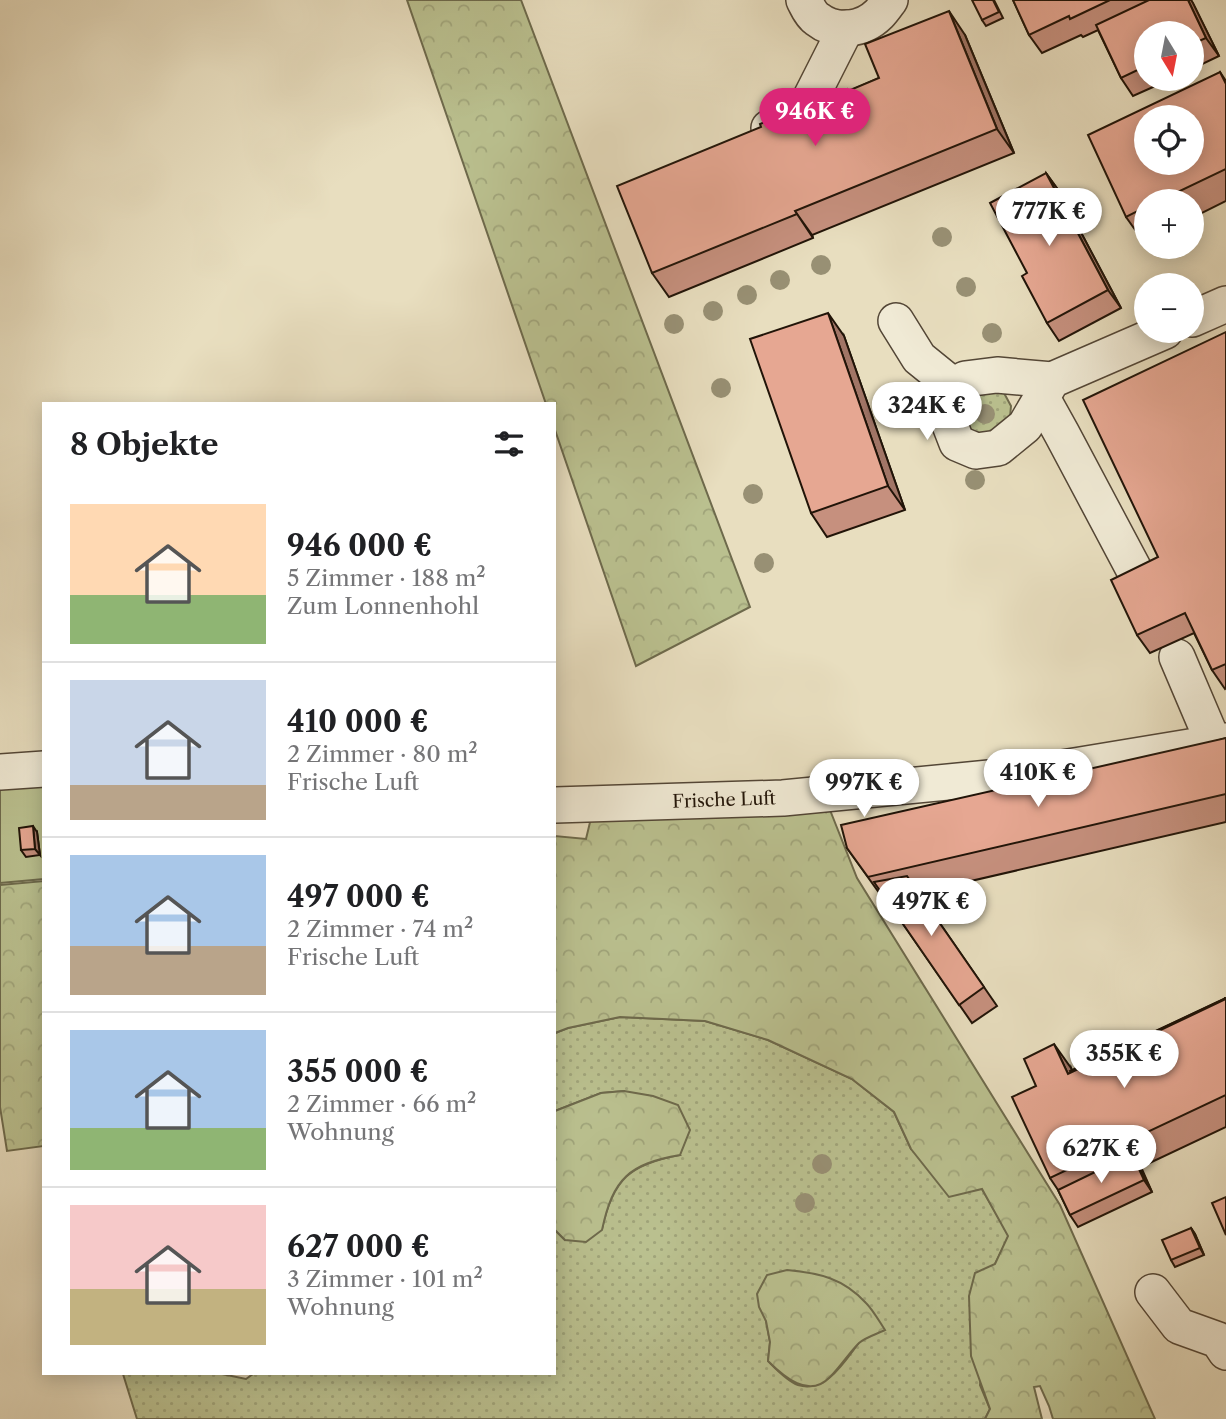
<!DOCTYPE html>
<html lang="de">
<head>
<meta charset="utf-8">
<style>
	body { margin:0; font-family:"Libre Caslon Text",serif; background:#f6f6f6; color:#202124; height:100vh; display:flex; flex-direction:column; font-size:26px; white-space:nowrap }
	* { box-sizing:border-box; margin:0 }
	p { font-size:23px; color:#757577 }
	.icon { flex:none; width:38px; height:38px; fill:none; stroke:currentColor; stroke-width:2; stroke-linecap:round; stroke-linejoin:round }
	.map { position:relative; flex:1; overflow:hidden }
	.side { position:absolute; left:42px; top:402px; width:514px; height:973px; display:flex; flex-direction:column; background:#fff; border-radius:0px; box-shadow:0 4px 18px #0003 }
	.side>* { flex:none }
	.needle { width:46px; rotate:170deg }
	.tools { position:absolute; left:1134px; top:21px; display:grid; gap:14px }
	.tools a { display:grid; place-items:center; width:70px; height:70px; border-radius:50%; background:#fff; box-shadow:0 4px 18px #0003; font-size:35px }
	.price { position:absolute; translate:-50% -60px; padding:0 16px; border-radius:24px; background:#fff; color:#222; font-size:23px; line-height:46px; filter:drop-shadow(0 2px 4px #0008) }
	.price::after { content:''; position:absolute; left:50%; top:42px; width:21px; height:16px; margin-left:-10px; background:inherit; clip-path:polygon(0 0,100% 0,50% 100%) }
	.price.current { background:#db2777; color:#fff }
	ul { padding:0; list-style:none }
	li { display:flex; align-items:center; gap:21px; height:175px; padding:0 28px }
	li+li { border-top:2px solid #e0e0e0 }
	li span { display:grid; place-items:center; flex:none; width:196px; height:140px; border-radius:0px; color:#555 }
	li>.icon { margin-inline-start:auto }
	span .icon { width:84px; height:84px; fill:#fffc; stroke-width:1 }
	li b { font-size:30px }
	h2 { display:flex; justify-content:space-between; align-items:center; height:84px; padding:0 28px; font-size:30px }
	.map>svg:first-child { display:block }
	.grass { fill:url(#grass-dots); stroke:#6e6a4c; stroke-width:2; fill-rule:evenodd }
	.forest { fill:url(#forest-crowns); stroke:#6e6a4c; stroke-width:2 }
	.garden { fill:#bac08f; stroke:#6e6a4c; stroke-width:2 }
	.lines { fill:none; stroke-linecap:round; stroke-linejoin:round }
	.minor-casing { stroke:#534636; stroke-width:38 }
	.minor { stroke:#f0ead5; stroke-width:35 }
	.tree { fill:#989074 }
	.wall { fill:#c6907e; stroke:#211408; stroke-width:2 }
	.shaded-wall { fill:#a17566; stroke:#211408; stroke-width:2 }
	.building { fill:#e6a792; stroke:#211408; stroke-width:2; fill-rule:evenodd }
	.labels { text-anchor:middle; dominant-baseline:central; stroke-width:6; stroke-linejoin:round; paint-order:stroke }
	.street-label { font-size:18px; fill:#211408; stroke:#f0ead5 }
</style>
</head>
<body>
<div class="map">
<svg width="1226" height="1419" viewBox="0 0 1226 1419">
	<defs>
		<pattern id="grass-dots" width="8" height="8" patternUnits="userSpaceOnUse" patternTransform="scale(1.75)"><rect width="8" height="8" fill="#bac08f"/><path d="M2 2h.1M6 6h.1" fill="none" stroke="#a0a47a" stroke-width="1.8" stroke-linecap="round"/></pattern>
		<pattern id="forest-crowns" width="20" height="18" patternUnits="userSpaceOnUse" patternTransform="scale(1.75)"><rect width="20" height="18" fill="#bac08f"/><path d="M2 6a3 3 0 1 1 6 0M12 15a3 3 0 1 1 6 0" fill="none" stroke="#a0a47a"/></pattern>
	</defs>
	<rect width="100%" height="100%" fill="#e8debf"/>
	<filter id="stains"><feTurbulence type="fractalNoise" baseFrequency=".00286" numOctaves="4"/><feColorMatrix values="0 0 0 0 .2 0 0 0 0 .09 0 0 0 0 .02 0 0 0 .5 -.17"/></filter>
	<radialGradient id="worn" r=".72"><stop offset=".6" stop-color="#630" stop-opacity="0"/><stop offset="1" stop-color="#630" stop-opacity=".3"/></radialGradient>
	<g class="grass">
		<path d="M974 391 1004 393 1011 406 1010 417 991 434 979 436C963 424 961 420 963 401Z"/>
		<path d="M620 1017 705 1021 768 1040 852 1079 894 1112 911 1149 982 1189 1009 1236 995 1264 980 1385 990 1409 985 1419H137L123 1374H222L246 1379 253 1374H555V1230L565 1240 602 1229C613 1179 630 1164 680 1155L624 1091 601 1093 555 1111V1033L568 1028ZM766 1321 861 1340C846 1359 827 1394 798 1385 787 1381 776 1369 768 1361L770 1342Z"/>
	</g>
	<g class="forest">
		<path d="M407 0H521L750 607 636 666 555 430V404H546Z"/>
		<path d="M828 805 857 878 1060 1205 1155 1419H1053L1049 1406 1040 1386 1034 1387 1042 1419H985L990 1409 971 1356 969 1296 975 1273 995 1264 1008 1236 982 1189 949 1197 911 1149 894 1112 852 1079 768 1040 705 1021 620 1017 568 1028 555 1033V836L586 839 592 814Z"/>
		<path d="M44 881V1146L7 1151 0 1107V885Z"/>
		<path d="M624 1091 653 1096 678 1105 690 1130 680 1155C629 1164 613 1178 602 1230L586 1242 565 1240 555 1230V1111L601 1093Z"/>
		<path d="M787 1270C819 1273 843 1278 866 1303 873 1310 879 1321 885 1330 877 1334 866 1337 859 1343 849 1353 841 1366 830 1377 809 1399 784 1377 768 1361L770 1342 766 1321 759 1307 757 1294 767 1275Z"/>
	</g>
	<path class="garden" d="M44 783V879L0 883V786Z"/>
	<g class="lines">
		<g class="minor-casing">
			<g id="minor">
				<path d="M804 0C807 6 811 15 817 19 836 34 863 30 879 14 883 10 887 4 890 0"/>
				<path d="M769 128 802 115 846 28"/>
				<path d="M1192 319 1226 304"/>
				<path d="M896 321 919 358 956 388"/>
				<path d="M1052 380 1025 426 998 448 976 451 957 443 945 412 948 397 965 379 997 375 1052 380 1165 331"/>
				<path d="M1042 398 1062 434 1139 579"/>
				<path d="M1177 657 1214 744"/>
				<path d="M0 772 44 769"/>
				<path d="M555 805 783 798 1020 775 1226 741"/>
				<path d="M1153 1292 1179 1326 1218 1340 1226 1352"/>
			</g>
		</g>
		<use href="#minor" class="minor"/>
	</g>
	<g class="tree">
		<circle cx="942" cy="237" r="10"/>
		<circle cx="821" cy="265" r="10"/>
		<circle cx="780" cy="280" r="10"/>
		<circle cx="966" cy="287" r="10"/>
		<circle cx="747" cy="295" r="10"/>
		<circle cx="713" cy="311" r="10"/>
		<circle cx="674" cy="324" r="10"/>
		<circle cx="992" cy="333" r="10"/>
		<circle cx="721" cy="388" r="10"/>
		<circle cx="985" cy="414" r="10"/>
		<circle cx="975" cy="480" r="10"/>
		<circle cx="753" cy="494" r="10"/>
		<circle cx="764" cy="563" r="10"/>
		<circle cx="822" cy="1164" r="10"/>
		<circle cx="805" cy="1203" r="10"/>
	</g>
	<g class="wall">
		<path d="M994 0 1003 18 986 26 982 20Z"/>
		<path d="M1013 0H1191L1219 56 1192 69V33H1146V79H1171L1133 96 1121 78 1098 30 1083 37 1081 35 1042 53 1029 35Z"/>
		<path d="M965 35 1014 153 812 235 813 238 669 297 652 273 849 91 879 78Z"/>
		<path d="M1220 72 1226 81V201L1192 218V201H1146V239L1143 241 1126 217Z"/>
		<path d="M1046 173 1059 191 1121 308 1059 341 1047 323 1027 273Z"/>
		<path d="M1226 332V688L1225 689 1212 670 1194 633 1150 653 1137 635 1158 557Z"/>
		<path d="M844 336 905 510 827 537 811 513Z"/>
		<path d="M1226 738V822L919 893 997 1006 972 1023 887 901H885L847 848Z"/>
		<path d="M37 832 40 855 26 857 21 850Z"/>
		<path d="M1226 998V1127L1141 1167 1152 1192 1078 1227 1070 1215 1058 1190 1050 1178 1071 1068 1072 1071Z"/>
		<path d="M1191 1228 1195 1234 1204 1255 1175 1267 1171 1260Z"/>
	</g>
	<g class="shaded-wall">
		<path d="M1188 0H1191L1193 3 1219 56 1206 38Z"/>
		<path d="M949 11 965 35 1014 153 997 129Z"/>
		<path d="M1046 173 1059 191 1121 308 1108 290Z"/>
		<path d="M795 211 812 235 813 238Z"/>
		<path d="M828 313 844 336 905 510 888 486Z"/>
		<path d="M33 826 37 832 40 855 35 849Z"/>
		<path d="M1054 1044 1071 1068 1081 1091 1068 1074Z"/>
		<path d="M1132 1154 1140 1167 1152 1192 1144 1180Z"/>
		<path d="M1191 1228 1195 1234 1204 1255 1200 1248Z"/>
	</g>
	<g class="building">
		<path d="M972 0H993L999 12 982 20Z"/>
		<path d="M1013 0H1110L1070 19 1069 16 1029 35Z"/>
		<path d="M1149 0H1188L1206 38 1192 44V33H1146V66L1121 78 1096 25Z"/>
		<path d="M949 11 997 129 795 211 797 214 652 273 617 186 761 127 760 124 847 89 848 91 879 78 865 44Z"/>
		<path d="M1220 72 1226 84V169L1159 201H1146V207L1126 217 1088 135ZM1146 117H1192V163H1146Z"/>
		<path d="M1046 173 1108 290 1047 323 1022 276 1027 273 990 203Z"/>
		<path d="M828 313 888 486 811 513 750 339Z"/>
		<path d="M1226 332V664L1212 670 1185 613 1137 635 1111 580 1158 557 1083 400Z"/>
		<path d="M1226 738V794L868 877 847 848 841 825Z"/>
		<path d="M33 826 35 849 21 850 19 828Z"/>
		<path d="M907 876 984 987 959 1005 874 882Z"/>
		<path d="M1226 998 1071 1073 1070 1071Z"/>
		<path d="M1226 999V1095L1050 1178 1012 1097 1036 1086 1024 1059 1054 1044 1068 1074Z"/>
		<path d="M1132 1154 1144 1180 1070 1215 1058 1190Z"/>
		<path d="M1226 1197V1235L1212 1203Z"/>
		<path d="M1191 1228 1200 1248 1171 1260 1162 1240Z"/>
	</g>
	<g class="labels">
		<g class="street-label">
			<text transform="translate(724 800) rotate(-2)">Frische Luft</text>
		</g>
	</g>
	<rect width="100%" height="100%" filter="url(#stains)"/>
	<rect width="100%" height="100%" fill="url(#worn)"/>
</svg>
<div class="tools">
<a><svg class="needle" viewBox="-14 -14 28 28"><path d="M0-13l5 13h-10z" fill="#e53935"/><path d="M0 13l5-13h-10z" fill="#757577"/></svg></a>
<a><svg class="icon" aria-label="locate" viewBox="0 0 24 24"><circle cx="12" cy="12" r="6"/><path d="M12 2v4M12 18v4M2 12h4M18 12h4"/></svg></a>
<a>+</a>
<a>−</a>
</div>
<b class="price current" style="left:815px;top:148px">946K €</b>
<b class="price" style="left:1049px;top:248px">777K €</b>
<b class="price" style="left:927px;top:442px">324K €</b>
<b class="price" style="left:1038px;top:809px">410K €</b>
<b class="price" style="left:864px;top:819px">997K €</b>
<b class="price" style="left:931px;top:938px">497K €</b>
<b class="price" style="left:1124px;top:1090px">355K €</b>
<b class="price" style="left:1101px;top:1185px">627K €</b>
<section class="side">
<h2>8 Objekte<svg class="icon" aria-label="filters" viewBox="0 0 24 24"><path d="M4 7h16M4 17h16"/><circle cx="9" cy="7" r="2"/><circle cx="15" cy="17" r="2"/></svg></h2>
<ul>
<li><span style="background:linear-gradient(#ffd9b3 65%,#8fb573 0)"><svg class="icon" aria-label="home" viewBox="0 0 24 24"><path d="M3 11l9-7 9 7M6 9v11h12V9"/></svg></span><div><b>946 000 €</b><p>5 Zimmer · 188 m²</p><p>Zum Lonnenhohl</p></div></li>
<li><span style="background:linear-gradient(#c9d6e8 75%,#b9a48a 0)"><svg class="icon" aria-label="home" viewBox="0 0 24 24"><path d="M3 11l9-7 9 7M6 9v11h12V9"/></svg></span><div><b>410 000 €</b><p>2 Zimmer · 80 m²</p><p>Frische Luft</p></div></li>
<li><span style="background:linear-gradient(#a9c7e8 65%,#b9a48a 0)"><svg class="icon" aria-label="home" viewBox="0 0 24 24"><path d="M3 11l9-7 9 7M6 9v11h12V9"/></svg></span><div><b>497 000 €</b><p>2 Zimmer · 74 m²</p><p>Frische Luft</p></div></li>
<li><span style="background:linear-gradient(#a9c7e8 70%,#8fb573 0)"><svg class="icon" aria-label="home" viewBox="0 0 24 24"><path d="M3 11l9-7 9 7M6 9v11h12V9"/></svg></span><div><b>355 000 €</b><p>2 Zimmer · 66 m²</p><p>Wohnung</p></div></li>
<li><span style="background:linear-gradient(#f6c9c9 60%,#c2b280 0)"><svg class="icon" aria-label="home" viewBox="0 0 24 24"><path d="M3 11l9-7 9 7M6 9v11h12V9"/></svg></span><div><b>627 000 €</b><p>3 Zimmer · 101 m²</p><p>Wohnung</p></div></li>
</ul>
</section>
</div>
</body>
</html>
